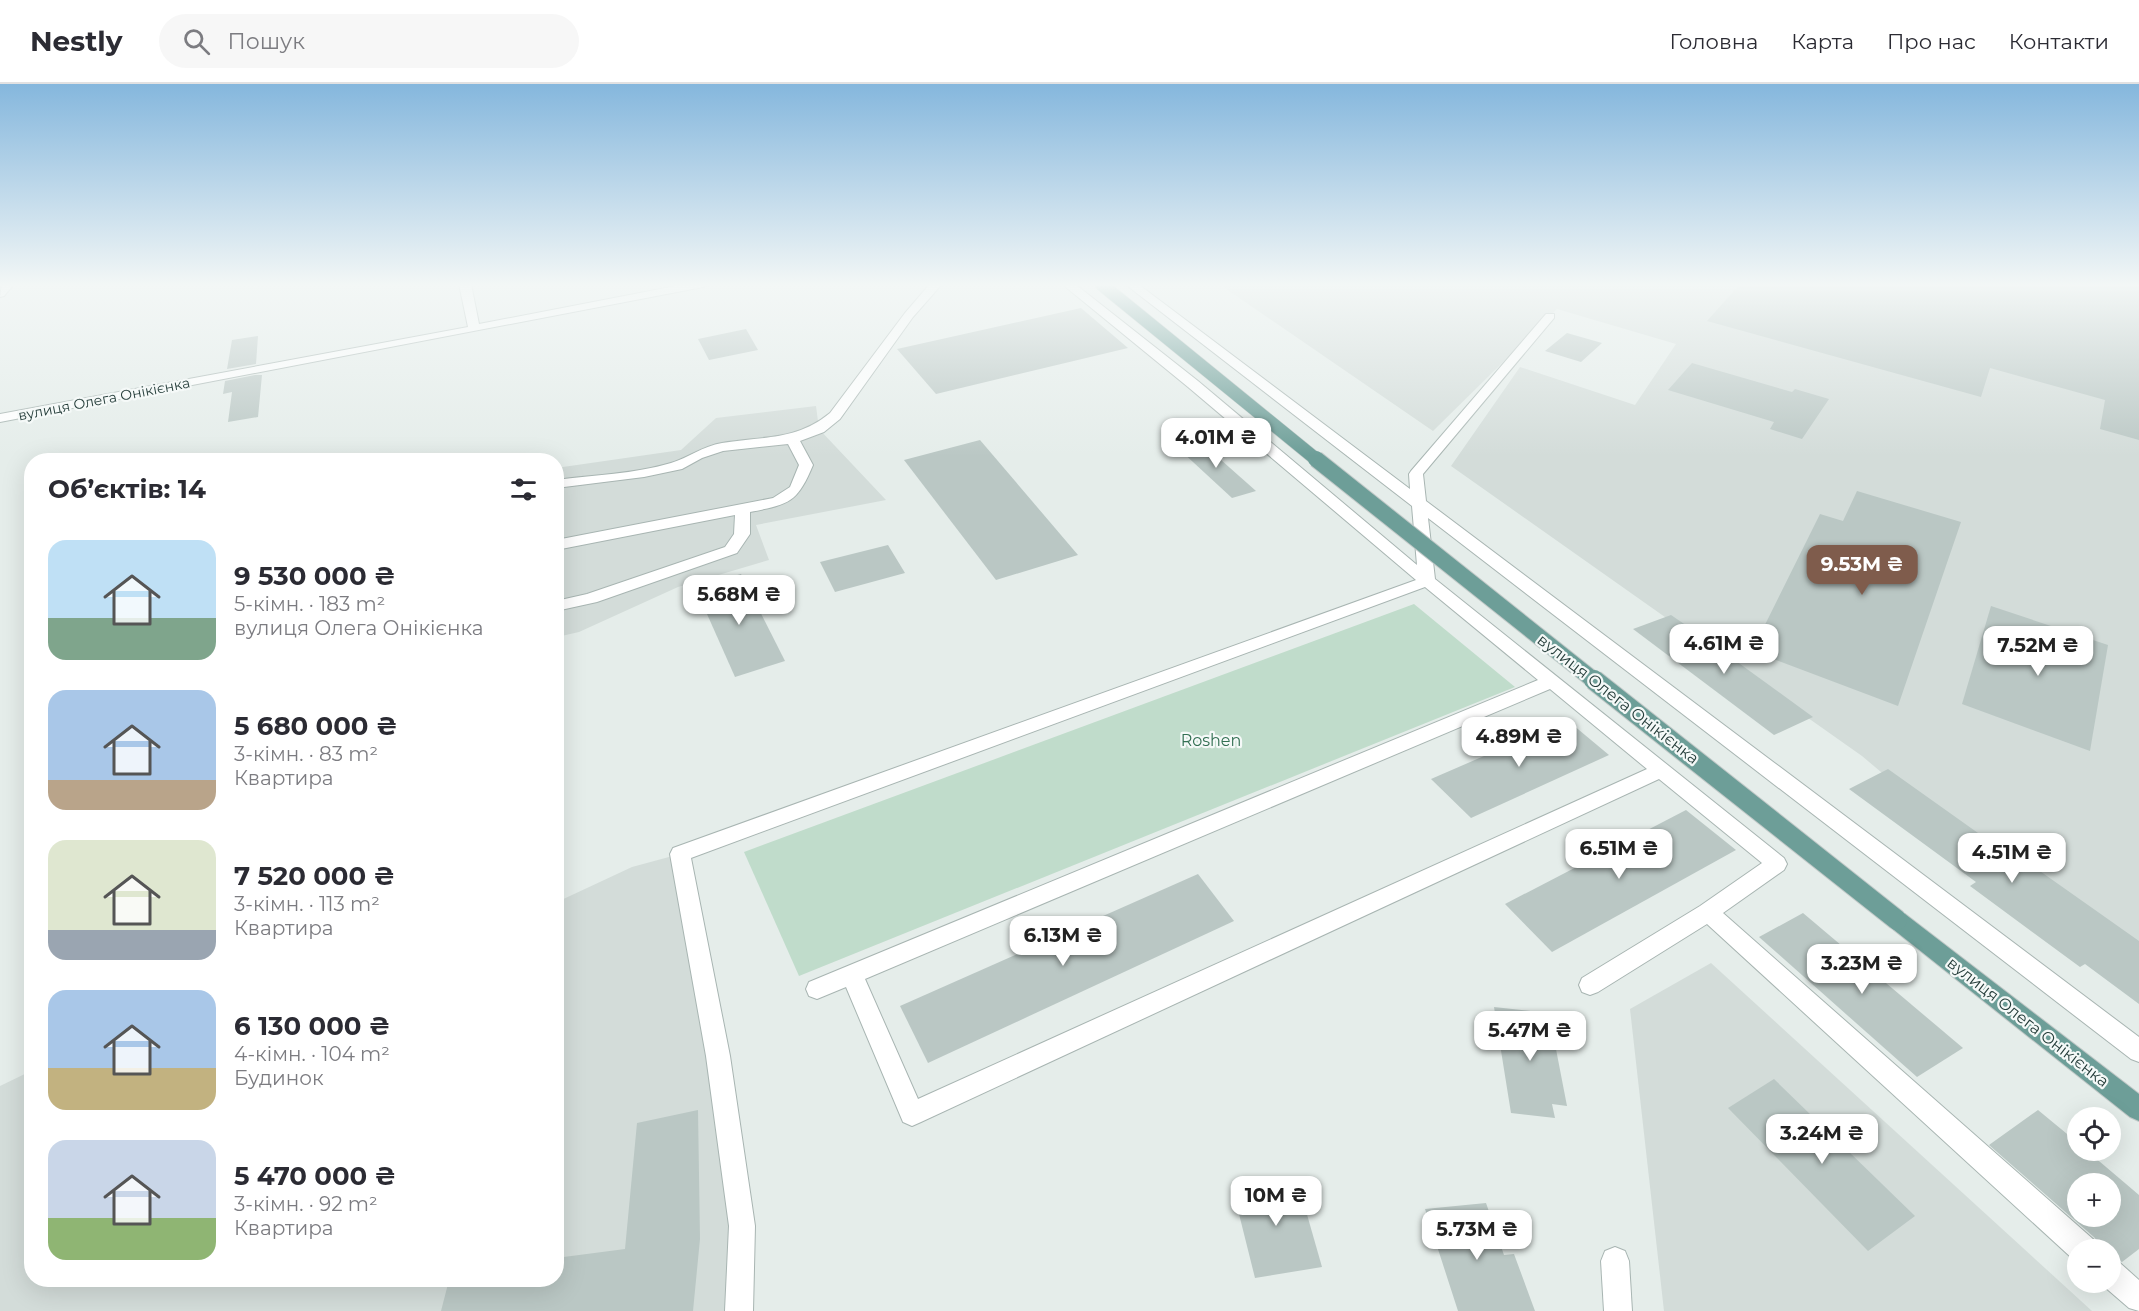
<!DOCTYPE html>
<html lang="uk">
<head>
<meta charset="utf-8">
<style>
	body { margin:0; font-family:Montserrat,sans-serif; background:#f7f7f7; color:#2b2b33; height:100vh; display:flex; flex-direction:column; font-size:22px; white-space:nowrap }
	* { box-sizing:border-box; margin:0 }
	p { font-size:20px; color:#7c7c81 }
	.icon { flex:none; width:33px; height:33px; fill:none; stroke:currentColor; stroke-width:2; stroke-linecap:round; stroke-linejoin:round }
	.map { position:relative; flex:1; overflow:hidden }
	.side { position:absolute; left:24px; top:369px; width:540px; height:834px; display:flex; flex-direction:column; background:#fff; border-radius:24px; box-shadow:0 6px 24px #0002 }
	.side>* { flex:none }
	.controls { position:absolute; left:2067px; top:1023px; display:grid; gap:12px }
	.controls a { display:grid; place-items:center; width:54px; height:54px; border-radius:50%; background:#fff; box-shadow:0 6px 24px #0002; font-size:30px }
	.price { position:absolute; translate:-50% -51px; padding:0 14px; border-radius:12px; background:#fff; color:#222; font-size:20px; line-height:39px; filter:drop-shadow(0 2px 3px #0008) }
	.price::after { content:''; position:absolute; left:50%; top:36px; width:18px; height:14px; margin-left:-9px; background:inherit; clip-path:polygon(0 0,100% 0,50% 100%) }
	.price.active { background:#7f5c4c; color:#fff }
	ul { padding:0; list-style:none }
	li { display:flex; align-items:center; gap:18px; height:150px; padding:0 24px }
	li span { display:grid; place-items:center; flex:none; width:168px; height:120px; border-radius:18px; color:#555 }
	li>.icon { margin-inline-start:auto }
	span .icon { width:72px; height:72px; fill:#fffc; stroke-width:1 }
	li b { font-size:26px }
	h2 { display:flex; justify-content:space-between; align-items:center; height:72px; padding:0 24px; font-size:26px }
	header { display:flex; align-items:center; gap:36px; box-sizing:border-box; height:84px; padding:0 30px; background:#fff; border-bottom:2px solid #e1e1e2 }
	header strong { font-size:28px }
	nav { display:flex; gap:33px; margin-inline-start:auto; font-size:21px }
	.search { width:420px; height:54px; background:#f7f7f7; display:flex; align-items:center; gap:15px; box-sizing:border-box; padding:0 21px; border-radius:33px; color:#7c7c81; font-size:22px }
	.map>svg:first-child { display:block }
	.built { fill:#d3dcd9 }
	.green { fill:#c0dccb }
	.building { fill:#bac7c4; fill-rule:evenodd }
	.lines { fill:none; stroke-linecap:round; stroke-linejoin:round }
	.minor-casing { stroke:#a8b5b2; stroke-width:2 }
	.major-casing { stroke:#c2c9c8; stroke-width:2 }
	.minor { fill:#fff; fill-rule:evenodd }
	.major { fill:#6d9e98; fill-rule:evenodd }
	.major-bridge-far2-casing { stroke:#c2c9c8; stroke-width:14; stroke-linecap:butt }
	.major-bridge-far1-casing { stroke:#c2c9c8; stroke-width:18; stroke-linecap:butt }
	.major-bridge-casing { stroke:#c2c9c8; stroke-width:22; stroke-linecap:butt }
	.major-bridge-far2 { stroke:#6d9e98; stroke-width:13 }
	.major-bridge-far1 { stroke:#6d9e98; stroke-width:16 }
	.major-bridge { stroke:#6d9e98; stroke-width:20 }
	.labels { text-anchor:middle; dominant-baseline:central; stroke-width:4.5; stroke-linejoin:round; paint-order:stroke }
	.far-street-label { font-size:14px; fill:#253d3a; stroke:#f5f9f8 }
	.street-label { font-size:16px; fill:#253d3a; stroke:#f5f9f8 }
	.park-label { font-size:16px; fill:#337053; stroke:#f5f9f8 }
</style>
</head>
<body>
<header>
<strong>Nestly</strong>
<div class="search"><svg class="icon" aria-label="search" viewBox="0 0 24 24"><circle cx="10" cy="10" r="6"/><path d="M15 15l6 6"/></svg>Пошук</div>
<nav><a>Головна</a><a>Карта</a><a>Про нас</a><a>Контакти</a></nav>
</header>
<div class="map">
<svg width="2139" height="1227" viewBox="0 0 2139 1227">
	<rect width="100%" height="100%" fill="#e5edea"/>
	<g class="built">
		<path d="M1219 200H2139V905L1862 672 1451 382 1520 283 1635 321 1676 260 1557 225 1433 347Z"/>
		<path d="M816 322 819 345 886 416 756 441 769 476 678 503 579 548 557 553 556 384 681 366 716 334Z"/>
		<path d="M680 770 718 972 739 1227H0V1002L31 987 32 1196H556L557 818 632 783Z"/>
		<path d="M1711 879 2092 1227H1664L1630 925Z"/>
	</g>
	<path class="green" d="M1414 520 1515 603 799 892 744 768Z"/>
	<g class="building">
		<path d="M1740 200H2139V356L2100 345 2105 316 1990 284 1981 313 1707 237Z"/>
		<path d="M1081 224 1128 264 936 310 897 265Z"/>
		<path d="M746 245 758 266 709 276 698 255Z"/>
		<path d="M1567 249 1602 259 1581 278 1545 267Z"/>
		<path d="M258 252 256 280 227 285 232 256Z"/>
		<path d="M1692 279 1792 308 1795 305 1829 315 1802 355 1770 345 1774 338 1668 306Z"/>
		<path d="M255 291H262L258 333 228 338 232 308 223 310 225 297Z"/>
		<path d="M1194 352 1256 407 1232 414 1180 366Z"/>
		<path d="M980 356 1078 471 996 496 904 376Z"/>
		<path d="M1857 407 1961 438 1898 622 1752 567 1820 430 1843 437Z"/>
		<path d="M888 461 905 489 835 508 820 478Z"/>
		<path d="M741 490 785 577 735 593 695 503Z"/>
		<path d="M1991 522 2108 561 2090 667 1962 620Z"/>
		<path d="M1671 531 1696 548 1813 633 1774 651 1633 545Z"/>
		<path d="M1567 636 1609 671 1471 734 1431 695Z"/>
		<path d="M1888 685 2016 776 2020 773 2139 857V920L2085 880 2080 883 1970 802 1976 798 1849 705Z"/>
		<path d="M1686 726 1736 766 1552 868 1505 820Z"/>
		<path d="M1198 790 1234 837 928 979 900 922Z"/>
		<path d="M1803 829 1963 964 1917 993 1759 853Z"/>
		<path d="M1494 923 1549 929 1567 1022 1552 1020 1555 1034 1511 1029Z"/>
		<path d="M1774 995 1915 1132 1868 1167 1728 1024Z"/>
		<path d="M698 1026 700 1155 693 1227H441L449 1196H556V1174L625 1165 637 1039Z"/>
		<path d="M2038 1026 2078 1059V1066H2086L2139 1111V1165L2122 1178 2110 1173V1166H2100L2095 1154 1989 1061ZM2078 1100H2110V1132H2078Z"/>
		<path d="M1296 1092 1322 1183 1255 1194 1232 1102Z"/>
		<path d="M1486 1119 1504 1171 1514 1170 1535 1227H1458L1425 1125Z"/>
	</g>
	<g class="lines">
		<g class="minor-casing">
			<g id="minor">
				<path d="M2 200H14L4 212 0 213Z"/>
				<path d="M459 200H471L479 240 686 200H709L703 203 0 338V330L468 243Z"/>
				<path d="M930 200H942L913 233 840 335 824 348 800 357 813 381C797 419 790 420 750 428V450L737 469 597 518 556 527V517L587 510 725 463 734 450 735 431 556 466V456L773 414 790 403 799 381 788 360 723 367 702 374 682 385 644 393 556 404V396C594 391 634 390 671 379 688 374 703 362 722 359 763 352 796 357 830 329L905 229Z"/>
				<path d="M1062 200H1075L1198 297 1417 481 1412 422 1125 200H1138L1410 405 1409 390 1411 387 1546 230H1554V234L1423 390 1426 417 2139 953V978L2131 975 1428 434 1435 495 1784 774 1787 780 1784 786 1723 829 2094 1156 2097 1166H2078V1177L2074 1176 1707 840 1598 908 1590 911 1582 908 1579 901 1582 894 1700 822 1762 779 1659 695 921 1038 912 1042 903 1038 846 903 817 915 809 912 806 905 809 898 1538 596 1425 503 691 774 730 972 755 1142 753 1227H725L729 1142 706 972 670 770 673 764 1416 496 1188 303ZM1550 605 1647 685 918 1015 865 895Z"/>
				<path d="M1615 1163 1625 1167 1629 1177 1632 1227H1604L1601 1177 1605 1167Z"/>
				<path d="M2110 1175 2120 1179 2139 1196V1227L2129 1224 2100 1199 2110 1198Z"/>
			</g>
		</g>
		<g class="major-casing">
			<path id="major" d="M1897 827 1905 830 2139 1010V1037L2130 1033 1889 842 1886 836 1889 830Z"/>
		</g>
		<use href="#minor" class="minor"/>
		<use href="#major" class="major"/>
		<g class="major-bridge-far2-casing">
			<path id="major-bridge-far2" d="M1101 200 1317 376"/>
		</g>
		<g class="major-bridge-far1-casing">
			<path id="major-bridge-far1" d="M1316 375 1596 598"/>
		</g>
		<g class="major-bridge-casing">
			<path id="major-bridge" d="M1594 596 1897 836"/>
		</g>
		<use href="#major-bridge-far2" class="major-bridge-far2"/>
		<use href="#major-bridge-far1" class="major-bridge-far1"/>
		<use href="#major-bridge" class="major-bridge"/>
	</g>
	<linearGradient id="sky" x2="0" y2="1"><stop stop-color="#85b7dd"/><stop offset="0.54" stop-color="#f3f7f6"/><stop offset="1" stop-color="#f3f7f6" stop-opacity="0"/></linearGradient>
	<rect width="2139" height="372" fill="url(#sky)"/>
	<g class="labels">
		<g class="far-street-label">
			<text transform="translate(104 315) rotate(-11)">вулиця Олега Онікієнка</text>
		</g>
		<g class="street-label">
			<text transform="translate(1618 615) rotate(38)">вулиця Олега Онікієнка</text>
			<text transform="translate(2028 938) rotate(38)">вулиця Олега Онікієнка</text>
		</g>
		<g class="park-label">
			<text x="1211" y="656">Roshen</text>
		</g>
	</g>
</svg>
<div class="controls">
<a><svg class="icon" aria-label="locate" viewBox="0 0 24 24"><circle cx="12" cy="12" r="6"/><path d="M12 2v4M12 18v4M2 12h4M18 12h4"/></svg></a>
<a>+</a>
<a>−</a>
</div>
<b class="price" style="left:1216px;top:385px">4.01M ₴</b>
<b class="price active" style="left:1862px;top:512px">9.53M ₴</b>
<b class="price" style="left:739px;top:542px">5.68M ₴</b>
<b class="price" style="left:1724px;top:591px">4.61M ₴</b>
<b class="price" style="left:2038px;top:593px">7.52M ₴</b>
<b class="price" style="left:1519px;top:684px">4.89M ₴</b>
<b class="price" style="left:1619px;top:796px">6.51M ₴</b>
<b class="price" style="left:2012px;top:800px">4.51M ₴</b>
<b class="price" style="left:1063px;top:883px">6.13M ₴</b>
<b class="price" style="left:1862px;top:911px">3.23M ₴</b>
<b class="price" style="left:1530px;top:978px">5.47M ₴</b>
<b class="price" style="left:1822px;top:1081px">3.24M ₴</b>
<b class="price" style="left:1276px;top:1143px">10M ₴</b>
<b class="price" style="left:1477px;top:1177px">5.73M ₴</b>
<section class="side">
<h2>Об’єктів: 14<svg class="icon" aria-label="filters" viewBox="0 0 24 24"><path d="M4 7h16M4 17h16"/><circle cx="9" cy="7" r="2"/><circle cx="15" cy="17" r="2"/></svg></h2>
<ul>
<li><span style="background:linear-gradient(#bfe0f5 65%,#7fa58c 0)"><svg class="icon" aria-label="home" viewBox="0 0 24 24"><path d="M3 11l9-7 9 7M6 9v11h12V9"/></svg></span><div><b>9 530 000 ₴</b><p>5-кімн. · 183 m²</p><p>вулиця Олега Онікієнка</p></div></li>
<li><span style="background:linear-gradient(#a9c7e8 75%,#b9a48a 0)"><svg class="icon" aria-label="home" viewBox="0 0 24 24"><path d="M3 11l9-7 9 7M6 9v11h12V9"/></svg></span><div><b>5 680 000 ₴</b><p>3-кімн. · 83 m²</p><p>Квартира</p></div></li>
<li><span style="background:linear-gradient(#dfe7d0 75%,#9aa5b1 0)"><svg class="icon" aria-label="home" viewBox="0 0 24 24"><path d="M3 11l9-7 9 7M6 9v11h12V9"/></svg></span><div><b>7 520 000 ₴</b><p>3-кімн. · 113 m²</p><p>Квартира</p></div></li>
<li><span style="background:linear-gradient(#a9c7e8 65%,#c2b280 0)"><svg class="icon" aria-label="home" viewBox="0 0 24 24"><path d="M3 11l9-7 9 7M6 9v11h12V9"/></svg></span><div><b>6 130 000 ₴</b><p>4-кімн. · 104 m²</p><p>Будинок</p></div></li>
<li><span style="background:linear-gradient(#c9d6e8 65%,#8fb573 0)"><svg class="icon" aria-label="home" viewBox="0 0 24 24"><path d="M3 11l9-7 9 7M6 9v11h12V9"/></svg></span><div><b>5 470 000 ₴</b><p>3-кімн. · 92 m²</p><p>Квартира</p></div></li>
</ul>
</section>
</div>
</body>
</html>
